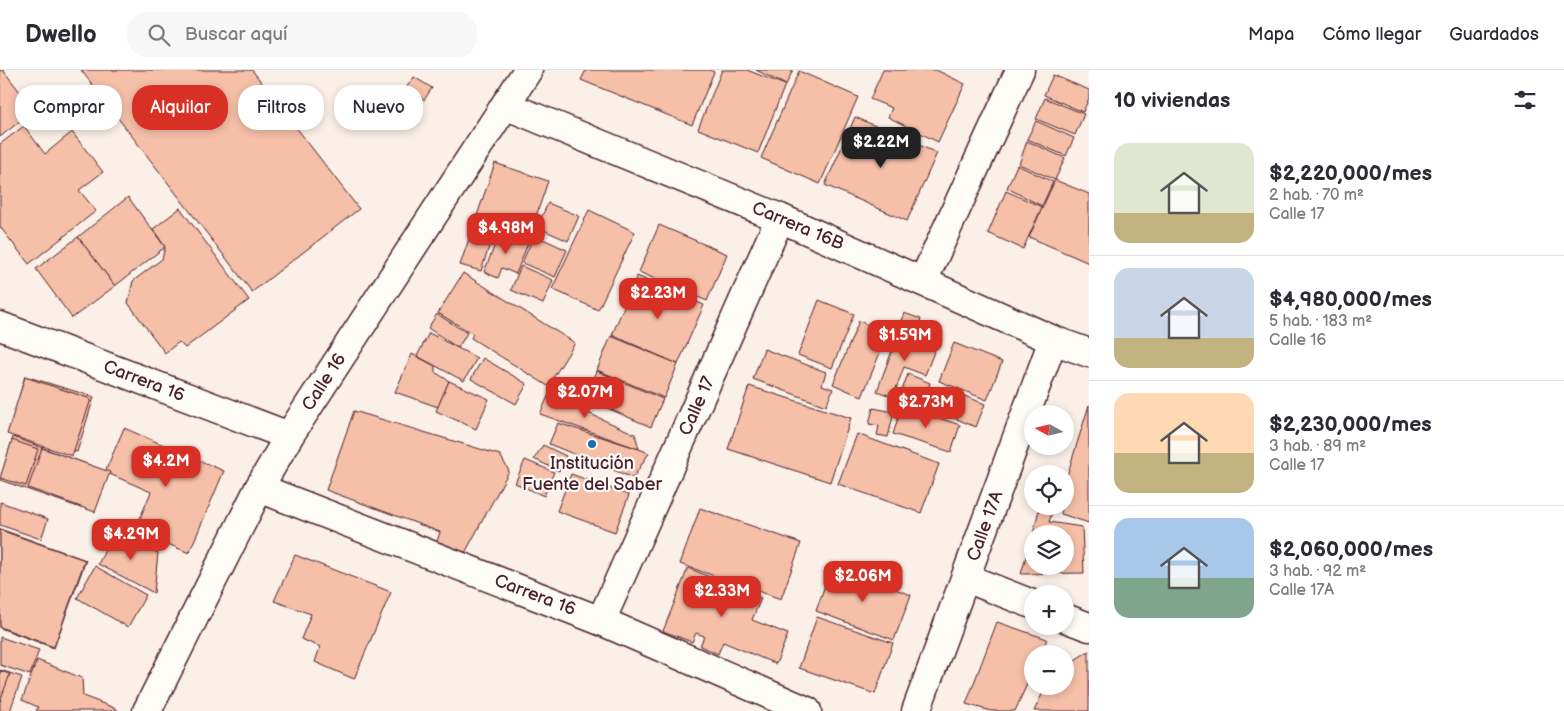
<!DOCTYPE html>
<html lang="es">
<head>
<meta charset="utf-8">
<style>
	body { margin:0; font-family:"Balsamiq Sans",sans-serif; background:#f7f7f7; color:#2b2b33; height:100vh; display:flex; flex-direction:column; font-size:19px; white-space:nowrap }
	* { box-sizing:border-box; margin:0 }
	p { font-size:16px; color:#7c7c81 }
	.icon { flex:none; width:28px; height:28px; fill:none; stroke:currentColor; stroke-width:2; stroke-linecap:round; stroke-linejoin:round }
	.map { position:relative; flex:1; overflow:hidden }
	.drawer { display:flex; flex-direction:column; background:#fff; width:475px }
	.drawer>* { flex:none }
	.guide { position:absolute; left:15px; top:15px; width:475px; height:45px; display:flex; gap:10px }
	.needle { width:32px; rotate:278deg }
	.fabs { position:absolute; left:1024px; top:335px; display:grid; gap:10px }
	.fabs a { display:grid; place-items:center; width:50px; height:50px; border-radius:50%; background:#fff; box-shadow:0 2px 8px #0003; font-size:25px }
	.price { position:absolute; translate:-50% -42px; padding:0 11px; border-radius:10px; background:#d93025; color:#fff; font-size:16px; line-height:32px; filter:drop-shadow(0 1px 2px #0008) }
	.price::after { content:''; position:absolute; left:50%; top:30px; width:15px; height:11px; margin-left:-8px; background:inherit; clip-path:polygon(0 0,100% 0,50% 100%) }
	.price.current { background:#222; color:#fff }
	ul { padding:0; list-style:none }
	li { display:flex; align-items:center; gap:15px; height:125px; padding:0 25px }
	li+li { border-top:1px solid #e1e1e2 }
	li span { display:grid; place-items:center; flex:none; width:140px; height:100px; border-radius:15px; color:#555 }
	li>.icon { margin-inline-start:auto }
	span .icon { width:60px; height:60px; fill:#fffc; stroke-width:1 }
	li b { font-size:21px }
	h2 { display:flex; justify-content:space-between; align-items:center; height:60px; padding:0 25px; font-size:21px }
	.tag { padding:0 18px; border-radius:20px; background:#fff; box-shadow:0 2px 8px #0003; font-size:18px; line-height:45px }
	.tag.current { background:#d93025; color:#fff }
	header { display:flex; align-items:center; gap:30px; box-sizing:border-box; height:70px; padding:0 25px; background:#fff; border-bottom:1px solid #e1e1e2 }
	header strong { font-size:24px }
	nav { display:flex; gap:28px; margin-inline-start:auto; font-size:18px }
	.search { width:350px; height:45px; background:#f7f7f7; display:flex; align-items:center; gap:12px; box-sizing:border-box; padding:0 18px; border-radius:20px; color:#7c7c81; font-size:19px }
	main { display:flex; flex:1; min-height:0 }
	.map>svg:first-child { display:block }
	.building { fill:#f5bfa8; stroke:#4a1f2b }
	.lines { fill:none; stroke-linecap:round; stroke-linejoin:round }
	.street-casing { stroke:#4a1f2b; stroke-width:31 }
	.street { stroke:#fdfcf7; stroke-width:28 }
	.poi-dot { fill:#1f6fb2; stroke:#fdfcf7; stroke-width:2 }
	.labels { text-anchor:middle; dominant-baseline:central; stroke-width:4.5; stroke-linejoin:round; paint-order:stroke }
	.street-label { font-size:18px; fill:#4a1f2b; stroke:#fdfcf7 }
	.poi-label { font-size:18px; fill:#4a1f2b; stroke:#fdfcf7 }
</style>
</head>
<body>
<header>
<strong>Dwello</strong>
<div class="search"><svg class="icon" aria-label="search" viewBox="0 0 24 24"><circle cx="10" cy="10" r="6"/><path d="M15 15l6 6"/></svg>Buscar aquí</div>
<nav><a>Mapa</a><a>Cómo llegar</a><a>Guardados</a></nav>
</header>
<main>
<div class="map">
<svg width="1089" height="641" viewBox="0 0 1089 641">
	<rect width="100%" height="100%" fill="#fbf0e7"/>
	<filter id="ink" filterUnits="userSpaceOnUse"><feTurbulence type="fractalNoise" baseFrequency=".02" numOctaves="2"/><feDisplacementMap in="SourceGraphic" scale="10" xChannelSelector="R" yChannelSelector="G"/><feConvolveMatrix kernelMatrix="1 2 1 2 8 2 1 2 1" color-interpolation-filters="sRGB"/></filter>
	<g filter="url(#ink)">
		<g class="building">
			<path d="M0 0H3L34 40 0 67Z"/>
			<path d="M81 0H252L359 139 252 222Z"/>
			<path d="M586 0H710L714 2 692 55 581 10Z"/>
			<path d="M722 0H747L785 15 758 83 698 59Z"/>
			<path d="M756 0H793L786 15Z"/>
			<path d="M883 0H936L965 14 938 72 888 47 892 38 870 29Z"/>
			<path d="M799 1 858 27 820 114 761 88Z"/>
			<path d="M1053 5 1089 20V28L1083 42 1044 25Z"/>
			<path d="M414 7 432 18 424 30 406 18Z"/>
			<path d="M1045 28 1084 44 1075 65 1036 49Z"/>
			<path d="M855 47 937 83 907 151 825 115Z"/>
			<path d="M1036 51 1074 68 1066 86 1027 69Z"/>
			<path d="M24 56 45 84 72 62 103 102 79 120 96 141 29 194 0 157V74Z"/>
			<path d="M1027 71 1065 88 1055 110 1019 94Z"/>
			<path d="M495 93 548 111 528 170 495 159 481 201 460 195Z"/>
			<path d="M1017 95 1053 112 1042 136 1007 118Z"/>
			<path d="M1055 110 1089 124V193L1029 167Z"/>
			<path d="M1006 121 1042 137 1023 179 988 163Z"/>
			<path d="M128 127 165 177 115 216 78 167Z"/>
			<path d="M548 133 579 146 568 171 537 157Z"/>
			<path d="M180 138 249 230 185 278 179 272 165 283 128 233 133 211 162 189 165 177 153 159Z"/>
			<path d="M589 140 635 162 598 240 552 219Z"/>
			<path d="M659 155 727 184 707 231 639 202Z"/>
			<path d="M500 162 528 173 516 204 502 198 498 208 484 202Z"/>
			<path d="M534 165 567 180 555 207 522 193Z"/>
			<path d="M78 167 115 216 72 248 36 199Z"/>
			<path d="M521 196 553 210 543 234 511 220Z"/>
			<path d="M463 203 575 273 548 316 471 268 473 264 438 243Z"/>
			<path d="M637 206 704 235 678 294 612 265Z"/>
			<path d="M819 230 854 244 832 298 798 285Z"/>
			<path d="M904 243 921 249 915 265 898 259Z"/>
			<path d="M437 244 467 263 458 278 428 258Z"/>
			<path d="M859 251 888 263 862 327 833 314Z"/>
			<path d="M899 262 936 277 925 305 904 297 893 327 877 321Z"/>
			<path d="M429 263 477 288 464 311 417 286Z"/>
			<path d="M611 266 678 294 664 328 597 300Z"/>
			<path d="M954 273 1002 292 987 330 939 311Z"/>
			<path d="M764 279 826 302 822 315 833 319 826 336 753 309Z"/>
			<path d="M412 284 435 296V302L449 311 438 337 395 322Z"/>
			<path d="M483 288 527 314 516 334 471 309Z"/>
			<path d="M597 301 663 329 651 357 586 329Z"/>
			<path d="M908 304 930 313 927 322 933 325 927 339 899 328Z"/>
			<path d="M25 306 94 327 77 382 9 362Z"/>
			<path d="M25 307 91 329 72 386 7 364Z"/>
			<path d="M449 311 489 329 476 359 436 341Z"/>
			<path d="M749 316 851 348 830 412 728 379Z"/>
			<path d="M952 321 985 334 976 357 942 343Z"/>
			<path d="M550 322 578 329 577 338 635 364 639 379 540 344Z"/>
			<path d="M1089 335V453L1061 444 1062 436H1065V412Z"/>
			<path d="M902 336 960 355 951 382 893 364Z"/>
			<path d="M873 338 894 342 888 367 877 365 879 356 869 354Z"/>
			<path d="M354 341 500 385 509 401 465 483 436 475 440 462 326 420Z"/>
			<path d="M558 353 639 379 649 383 633 408 549 374Z"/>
			<path d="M124 358 224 401 189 483 135 460 151 422 105 402Z"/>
			<path d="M857 364 939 394 921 443 838 414Z"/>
			<path d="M13 367 95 397 81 438 0 410Z"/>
			<path d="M12 370 38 379 26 416 0 408Z"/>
			<path d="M543 375 566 386 559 401 534 389Z"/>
			<path d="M42 378 110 402 95 442 28 418Z"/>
			<path d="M525 390 554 402 544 426 515 413Z"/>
			<path d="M571 404 629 425 615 462 557 441Z"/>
			<path d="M0 432 48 449 41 469 0 455Z"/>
			<path d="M1040 436H1054L1049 452 1082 457 1084 503 1021 504 1032 465V496H1065V464H1033Z"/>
			<path d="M700 438 801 473 781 529 680 494Z"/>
			<path d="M0 459 86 490 54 578 0 558Z"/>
			<path d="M0 460 85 490 54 577 0 557Z"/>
			<path d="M115 461 158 483 154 523 98 494Z"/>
			<path d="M295 485 391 522 354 609 315 592 320 577 301 569 311 544 274 531Z"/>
			<path d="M832 495 911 525 894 570 816 541Z"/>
			<path d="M95 496 146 525 128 557 77 528Z"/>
			<path d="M688 498 761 528 752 550 788 564 776 594 723 572 718 584 700 576 704 566 696 563 692 572 663 561Z"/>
			<path d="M817 547 893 573 875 624 799 598Z"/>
			<path d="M997 552 1047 569 1041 584H1032V603L1015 641H991L966 634Z"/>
			<path d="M0 567 39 580 30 605 0 595Z"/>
			<path d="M1089 581V641H1034L1046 616H1065V596Z"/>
			<path d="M37 590 82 608 83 626 117 639V641H36L38 637 22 630Z"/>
			<path d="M0 600 22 607 10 641H0Z"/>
			<path d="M0 601 10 604 0 631Z"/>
		</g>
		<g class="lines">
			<g class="street-casing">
				<g id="street">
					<path d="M505 35 780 148 1053 270 1089 283"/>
					<path d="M923 211 1020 0"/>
					<path d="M0 256 289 366"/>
					<path d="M259 418 601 551 807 641"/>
					<path d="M966 508 1032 534"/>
					<path d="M1065 548 1089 557"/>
					<path d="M601 551 780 148"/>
					<path d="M147 641 259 418 289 366 528 0"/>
					<path d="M916 641 1053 270"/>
				</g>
			</g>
			<use href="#street" class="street"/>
		</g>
	</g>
	<circle class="poi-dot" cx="592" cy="374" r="5"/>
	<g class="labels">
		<g class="street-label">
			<text transform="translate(798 156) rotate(23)">Carrera 16B</text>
			<text transform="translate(144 311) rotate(21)">Carrera 16</text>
			<text transform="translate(324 312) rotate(-57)">Calle 16</text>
			<text transform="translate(697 336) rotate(-66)">Calle 17</text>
			<text transform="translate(985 456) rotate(-70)">Calle 17A</text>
			<text transform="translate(535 525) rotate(21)">Carrera 16</text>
		</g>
		<g class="poi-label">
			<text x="592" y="393">Institución<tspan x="592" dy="21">Fuente del Saber</tspan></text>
		</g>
	</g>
</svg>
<div class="fabs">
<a><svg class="needle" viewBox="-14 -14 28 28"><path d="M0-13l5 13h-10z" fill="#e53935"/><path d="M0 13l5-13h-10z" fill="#7c7c81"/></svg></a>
<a><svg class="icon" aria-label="locate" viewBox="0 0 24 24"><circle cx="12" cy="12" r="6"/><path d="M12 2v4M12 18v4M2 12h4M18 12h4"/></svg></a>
<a><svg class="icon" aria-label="layers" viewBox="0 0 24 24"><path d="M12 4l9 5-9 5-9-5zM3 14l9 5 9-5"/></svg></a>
<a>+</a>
<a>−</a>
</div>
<b class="price current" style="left:881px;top:99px">$2.22M</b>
<b class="price" style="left:506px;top:185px">$4.98M</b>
<b class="price" style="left:658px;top:250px">$2.23M</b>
<b class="price" style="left:905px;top:292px">$1.59M</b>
<b class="price" style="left:585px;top:349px">$2.07M</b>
<b class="price" style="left:926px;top:359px">$2.73M</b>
<b class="price" style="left:166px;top:418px">$4.2M</b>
<b class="price" style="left:131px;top:491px">$4.29M</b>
<b class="price" style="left:863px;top:533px">$2.06M</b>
<b class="price" style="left:722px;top:548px">$2.33M</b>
<div class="guide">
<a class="tag">Comprar</a>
<a class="tag current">Alquilar</a>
<a class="tag">Filtros</a>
<a class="tag">Nuevo</a>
</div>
</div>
<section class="drawer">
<h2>10 viviendas<svg class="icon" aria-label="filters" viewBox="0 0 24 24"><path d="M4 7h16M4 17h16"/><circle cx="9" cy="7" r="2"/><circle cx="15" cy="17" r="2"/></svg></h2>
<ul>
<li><span style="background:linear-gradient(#dfe7d0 70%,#c2b280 0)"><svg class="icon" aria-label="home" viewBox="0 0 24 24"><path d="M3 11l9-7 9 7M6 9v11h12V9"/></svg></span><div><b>$2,220,000/mes</b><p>2 hab. · 70 m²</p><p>Calle 17</p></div></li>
<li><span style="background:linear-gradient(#c9d6e8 70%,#c2b280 0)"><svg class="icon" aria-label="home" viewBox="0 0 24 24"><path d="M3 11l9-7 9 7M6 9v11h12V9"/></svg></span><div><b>$4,980,000/mes</b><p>5 hab. · 183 m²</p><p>Calle 16</p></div></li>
<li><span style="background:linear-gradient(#ffd9b3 60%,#c2b280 0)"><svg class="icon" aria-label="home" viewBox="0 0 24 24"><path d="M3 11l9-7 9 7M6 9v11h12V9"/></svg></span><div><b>$2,230,000/mes</b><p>3 hab. · 89 m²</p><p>Calle 17</p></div></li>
<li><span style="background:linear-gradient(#a9c7e8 60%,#7fa58c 0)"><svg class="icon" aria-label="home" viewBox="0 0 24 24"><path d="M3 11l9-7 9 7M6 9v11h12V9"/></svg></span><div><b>$2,060,000/mes</b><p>3 hab. · 92 m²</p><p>Calle 17A</p></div></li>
</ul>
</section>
</main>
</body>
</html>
